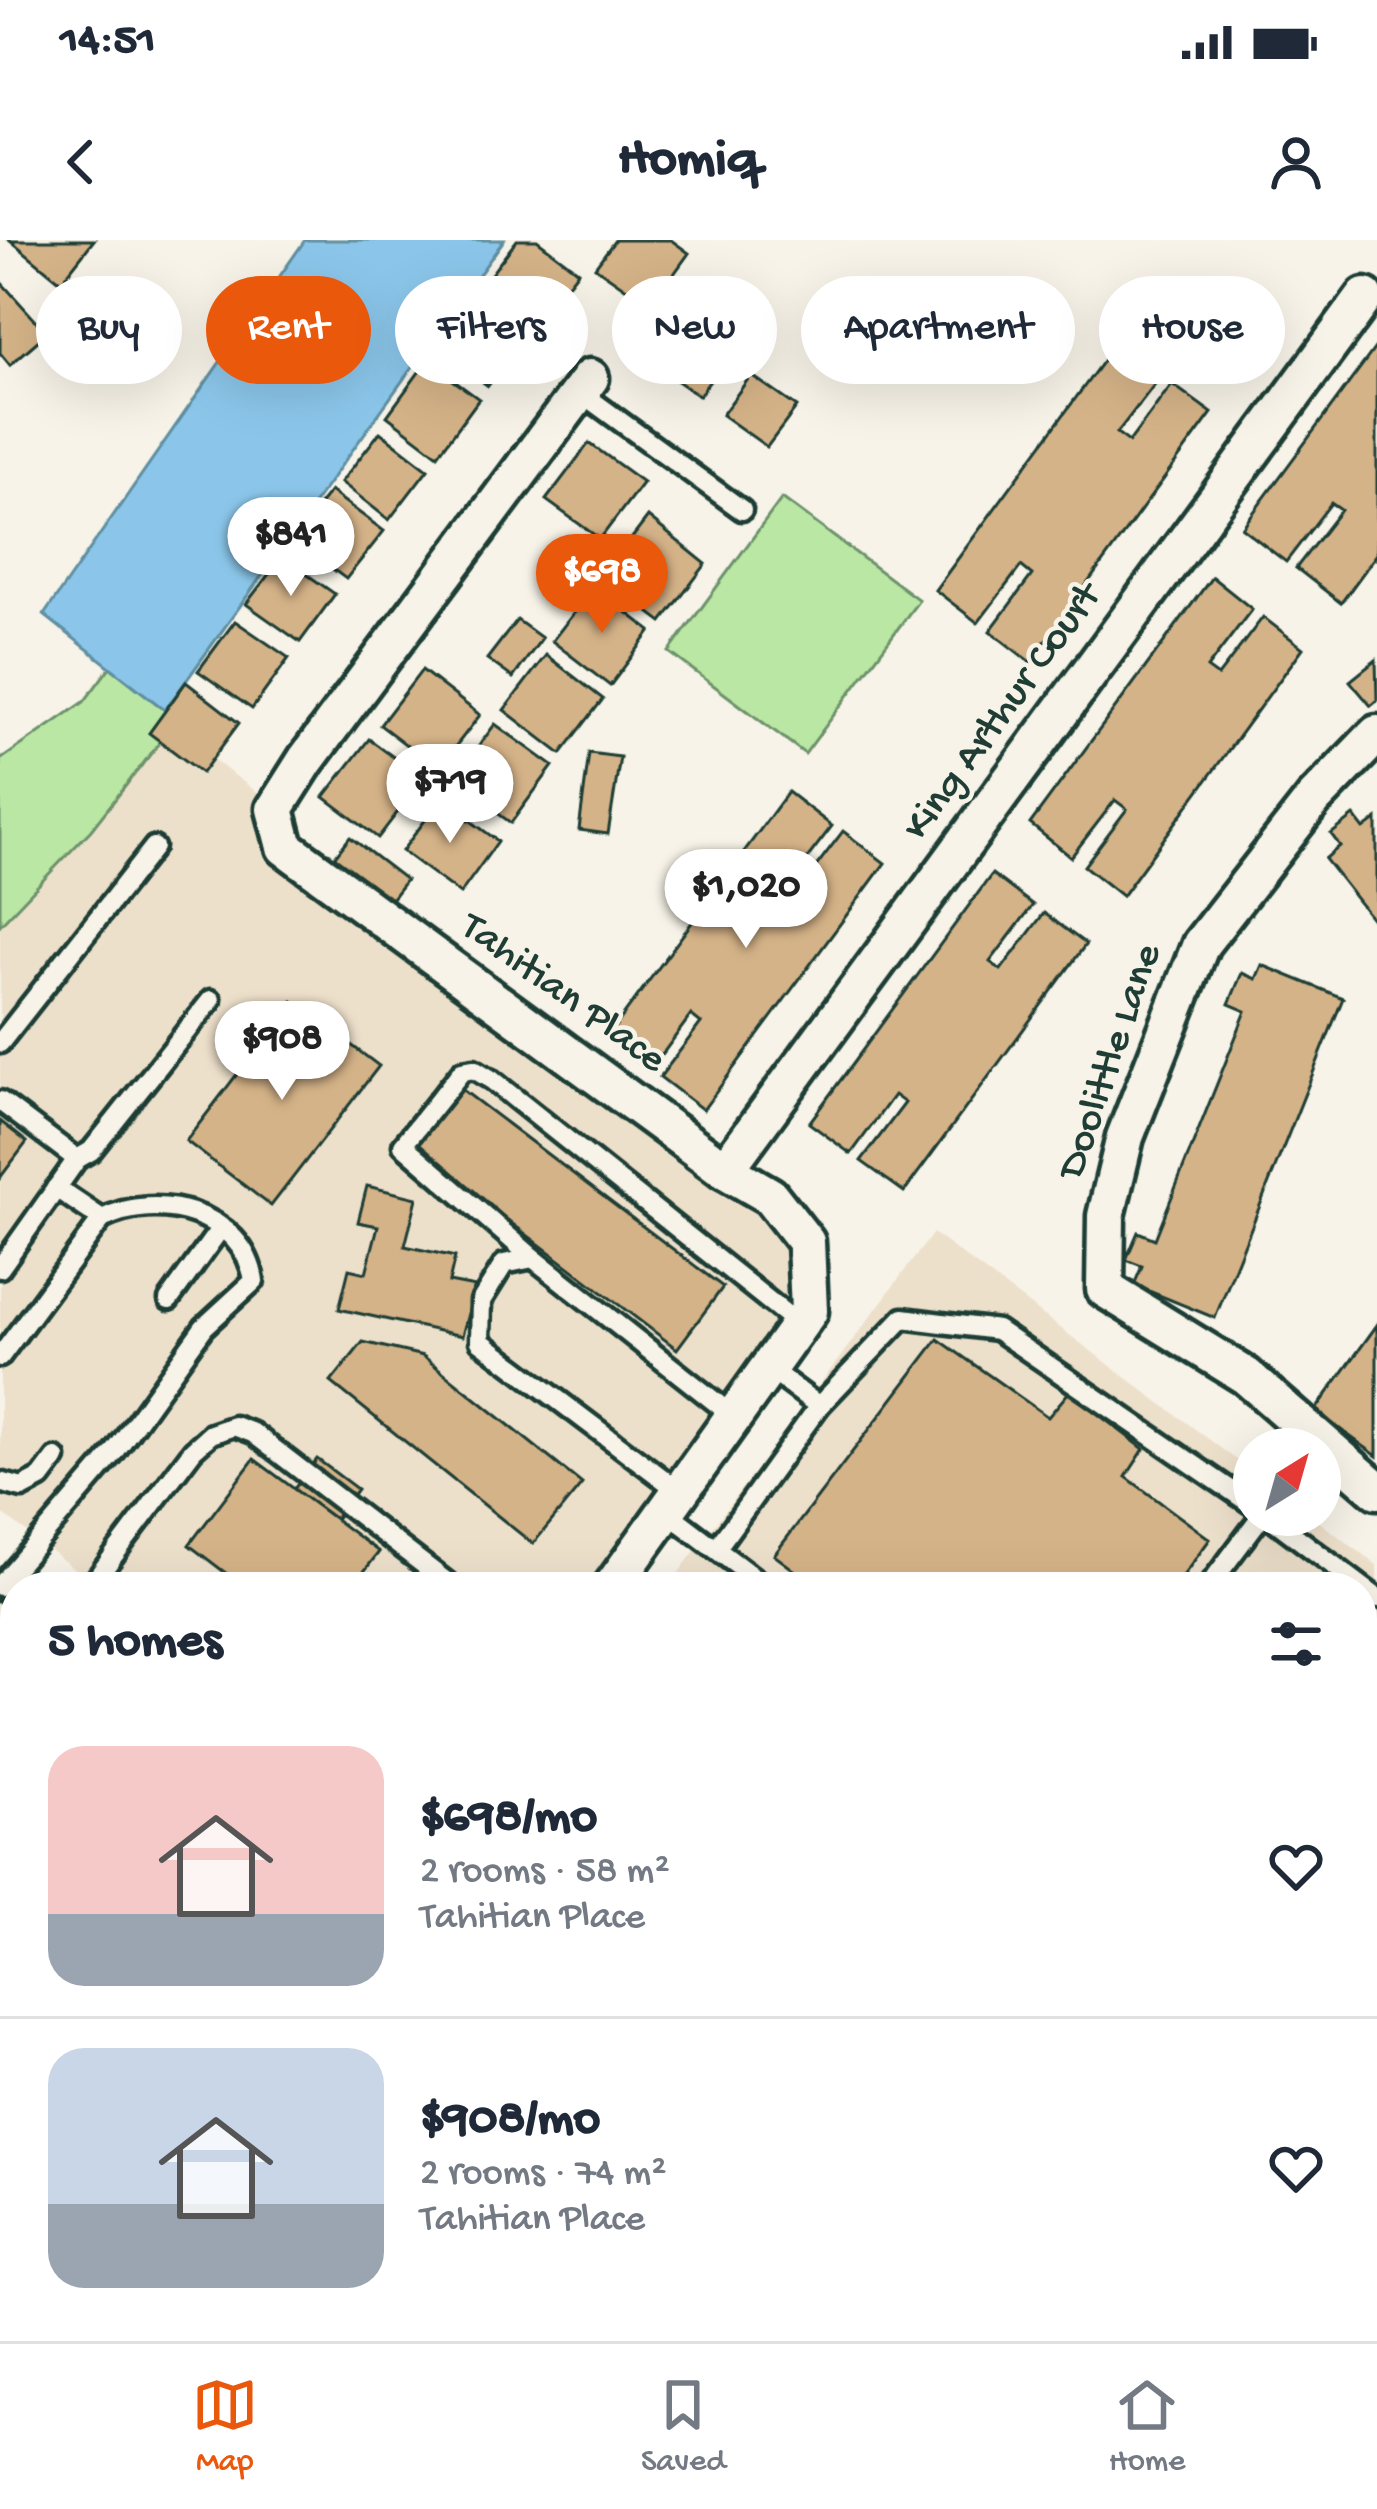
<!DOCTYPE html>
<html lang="en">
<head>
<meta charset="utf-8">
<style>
	body { margin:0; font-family:"Gochi Hand",sans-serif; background:#f2f2f3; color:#1f2937; height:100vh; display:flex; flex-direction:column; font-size:45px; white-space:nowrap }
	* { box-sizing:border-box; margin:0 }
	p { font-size:39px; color:#747a83 }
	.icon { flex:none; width:66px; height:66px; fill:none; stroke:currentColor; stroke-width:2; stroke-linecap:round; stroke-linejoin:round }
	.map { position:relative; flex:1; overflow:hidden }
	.side { position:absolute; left:0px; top:1332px; width:1377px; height:771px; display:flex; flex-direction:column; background:#fff; border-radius:48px 48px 0 0; box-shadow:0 12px 48px #0002 }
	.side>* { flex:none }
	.hud { position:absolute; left:36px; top:36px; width:1305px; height:108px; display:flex; gap:24px }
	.needle { width:78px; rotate:37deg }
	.buttons { position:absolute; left:1233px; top:1188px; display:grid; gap:24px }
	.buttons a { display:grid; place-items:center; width:108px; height:108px; border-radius:50%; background:#fff; box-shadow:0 12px 48px #0002; font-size:60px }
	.price { position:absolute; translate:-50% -102px; padding:0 27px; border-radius:42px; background:#fff; color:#222; font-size:39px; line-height:78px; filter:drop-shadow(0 3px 6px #0008) }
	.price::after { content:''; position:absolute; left:50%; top:72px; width:36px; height:27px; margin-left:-18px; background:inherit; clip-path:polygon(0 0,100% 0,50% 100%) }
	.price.current { background:#ea580c; color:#fff }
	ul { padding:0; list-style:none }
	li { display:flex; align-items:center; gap:36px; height:300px; padding:0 48px }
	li+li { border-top:3px solid #e0e1e3 }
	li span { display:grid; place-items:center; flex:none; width:336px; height:240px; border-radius:36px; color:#555 }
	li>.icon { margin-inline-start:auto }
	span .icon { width:144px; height:144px; fill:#fffc; stroke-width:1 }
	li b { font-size:51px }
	h2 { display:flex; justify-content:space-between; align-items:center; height:144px; padding:0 48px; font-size:51px }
	.tag { padding:0 42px; border-radius:54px; background:#fff; box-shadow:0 12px 48px #0002; font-size:42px; line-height:108px }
	.tag.current { background:#ea580c; color:#fff }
	.status { display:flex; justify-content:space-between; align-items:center; height:84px; padding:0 60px; background:#fff; direction:ltr }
	.status svg { height:33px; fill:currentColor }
	header { display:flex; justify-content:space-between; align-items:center; height:156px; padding:0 48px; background:#fff; font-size:54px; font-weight:700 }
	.tab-bar { display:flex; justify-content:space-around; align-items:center; height:168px; border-top:3px solid #e0e1e3; background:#fff; font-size:33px; color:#747a83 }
	.tab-bar a { display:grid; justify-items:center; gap:6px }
	.tab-bar .current { color:#ea580c }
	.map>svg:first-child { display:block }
	.built { fill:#ede0cb }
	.green { fill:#bbe7a4; stroke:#6d926c; stroke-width:3 }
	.water { fill:#8bc6ea; stroke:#608fa1; stroke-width:3 }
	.building { fill:#d5b388; stroke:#1f3d34; stroke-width:3 }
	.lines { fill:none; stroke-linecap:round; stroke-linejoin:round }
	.service-casing { stroke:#1f3d34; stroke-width:27 }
	.minor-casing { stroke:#1f3d34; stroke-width:45 }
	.secondary-casing { stroke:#1f3d34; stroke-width:63 }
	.service { stroke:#f7f3e8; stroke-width:18 }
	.minor { stroke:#f7f3e8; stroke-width:36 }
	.secondary { stroke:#f7f3e8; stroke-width:54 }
	.labels { text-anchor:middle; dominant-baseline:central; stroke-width:9; stroke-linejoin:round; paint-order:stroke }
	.street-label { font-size:42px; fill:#1f3d34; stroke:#f7f3e8 }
</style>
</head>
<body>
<div class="status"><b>14:51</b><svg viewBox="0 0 49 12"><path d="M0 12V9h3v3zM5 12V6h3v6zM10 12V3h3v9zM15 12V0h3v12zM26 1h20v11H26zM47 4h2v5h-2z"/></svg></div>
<header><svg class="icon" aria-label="back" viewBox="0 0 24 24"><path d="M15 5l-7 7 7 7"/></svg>Homiq<svg class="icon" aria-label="person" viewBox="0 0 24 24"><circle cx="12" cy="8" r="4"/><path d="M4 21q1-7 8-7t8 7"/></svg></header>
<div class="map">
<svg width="1377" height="2101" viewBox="0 0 1377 2101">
	<rect width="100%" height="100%" fill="#f7f3e8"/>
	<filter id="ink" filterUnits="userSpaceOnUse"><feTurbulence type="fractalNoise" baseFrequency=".00833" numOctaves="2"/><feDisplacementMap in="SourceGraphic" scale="24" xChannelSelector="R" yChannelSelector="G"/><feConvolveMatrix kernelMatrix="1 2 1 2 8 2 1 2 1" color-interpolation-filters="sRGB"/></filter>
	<g filter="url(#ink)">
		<g class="built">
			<path d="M171 488 262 556 257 576 273 624 699 939 757 971 787 1011 790 1066 668 1244 589 1347H98L0 1272V685L91 590Z"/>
			<path d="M933 993 1254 1233V1275H1310L1377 1325V2027L1362 2047V1347H668Z"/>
			<path d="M434 2088H739L755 2101H453Z"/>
			<path d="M1092 2088H1331L1322 2101H1110Z"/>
		</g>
		<g class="green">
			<path d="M782 258 919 360 805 514 669 412Z"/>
			<path d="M110 427 165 470 169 466 171 488 91 590 0 685V520L84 462Z"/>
		</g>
		<path class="water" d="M305 0H504L165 470 44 375Z"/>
		<g class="building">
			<path d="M10 0H94L61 42Z"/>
			<path d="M517 0H537L578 31 538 83 485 42Z"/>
			<path d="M615 0H671L689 13 651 66 595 27Z"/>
			<path d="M0 41 47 93 10 125 0 113Z"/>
			<path d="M473 55 526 94 488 146 434 107Z"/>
			<path d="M685 65 738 102 699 156 646 119Z"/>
			<path d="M1116 103 1161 136 1117 193 1129 202 1172 144 1212 173 1030 422 990 391 1032 335 1021 326 978 383 935 350Z"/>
			<path d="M1377 105V314L1341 363 1296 328 1341 270 1331 263 1286 322 1242 288Z"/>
			<path d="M427 121 479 159 438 215 387 176Z"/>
			<path d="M751 135 797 167 767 207 722 175Z"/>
			<path d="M380 192 428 229 389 280 341 242Z"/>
			<path d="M589 203 643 242 600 299 546 260Z"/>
			<path d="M330 251 384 291 346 339 292 299Z"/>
			<path d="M648 277 706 324 662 382 602 337Z"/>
			<path d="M282 317 335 354 300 402 246 364Z"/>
			<path d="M1212 337 1252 369 1207 428 1218 436 1263 377 1303 408 1122 656 1084 626 1127 569 1115 560 1071 617 1030 584Z"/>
			<path d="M594 347 651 391 610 446 552 401Z"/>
			<path d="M517 380 542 398 513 438 487 419Z"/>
			<path d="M235 381 289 418 252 469 198 431Z"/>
			<path d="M546 415 603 459 561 514 504 470Z"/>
			<path d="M1376 420 1377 461 1371 466 1350 441Z"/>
			<path d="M422 430 480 475 438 529 380 485Z"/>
			<path d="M186 442 239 483 202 533 149 493Z"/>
			<path d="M495 484 553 526 511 583 453 541Z"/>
			<path d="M369 499 423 539 378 598 324 557Z"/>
			<path d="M589 513 620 517 608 594 579 590Z"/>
			<path d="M788 552 832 586 789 642 799 649 843 591 885 623 703 870 660 837 701 783 691 775 650 831 606 799Z"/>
			<path d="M441 559 498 601 460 654 402 611Z"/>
			<path d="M1354 576 1364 589 1377 579V685L1325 619 1340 606 1331 594Z"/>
			<path d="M350 597 406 640 385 667 329 624Z"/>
			<path d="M992 634 1033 665 990 722 1001 730 1044 673 1086 704 904 952 861 921 905 863 894 855 851 914 809 883Z"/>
			<path d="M1262 725 1343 758 1215 1078 1134 1045 1142 1026 1126 1020 1138 992 1155 999 1246 771 1229 764 1242 733 1256 739Z"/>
			<path d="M293 761 379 826 271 966 186 901Z"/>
			<path d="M456 845 723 1047 677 1109 410 906Z"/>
			<path d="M0 881 27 902 0 938Z"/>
			<path d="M367 946 417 958 405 1006 455 1017 449 1042 475 1047 462 1096 339 1069 349 1029 366 1033 378 986 358 982Z"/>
			<path d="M1377 1085V1216L1315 1171Z"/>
			<path d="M938 1099 1048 1177 1069 1152 1144 1209 1126 1237 1210 1299 1175 1347H817L774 1315Z"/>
			<path d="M363 1102 423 1116 582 1244 533 1304 331 1142Z"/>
			<path d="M254 1219 379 1312 362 1334 374 1343 371 1347H244L189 1305Z"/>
			<path d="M317 1219 357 1249 335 1279 294 1249Z"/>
			<path d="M1362 1567 1377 1578V1857L1362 1878Z"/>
			<path d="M5 1877 15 1885V2028L0 2017V1884Z"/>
			<path d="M249 2088H314L304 2101H266Z"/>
			<path d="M363 2088H406L425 2101H354Z"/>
			<path d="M498 2088H614L631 2101H514Z"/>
		</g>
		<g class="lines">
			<g class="service-casing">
				<g id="service">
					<path d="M580 152 742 270"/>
					<path d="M0 803 154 607"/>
					<path d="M0 861 77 919 0 1028"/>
					<path d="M77 919 91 911 211 760"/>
					<path d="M533 1018 403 905 462 831 474 829 492 840 798 1084"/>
					<path d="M169 1060 220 989"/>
					<path d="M0 1117 102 979 56 948"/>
					<path d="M819 1166 903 1078 997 1090 1254 1266"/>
					<path d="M0 1242 22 1248 41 1238 56 1218"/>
					<path d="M683 1254 480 1101 481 1061 504 1024 533 1018 733 1176"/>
					<path d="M668 1273 766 1347"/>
					<path d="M1267 1275 1377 1358"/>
					<path d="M716 1309 819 1166 768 1128"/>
					<path d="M0 1346 114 1213 204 1087 254 1041C244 972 157 951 102 979"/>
					<path d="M90 1347 193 1210 211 1194 234 1186 253 1193 453 1347"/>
					<path d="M1208 1347 1262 1275"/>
					<path d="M1362 1510 1377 1521"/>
					<path d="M1362 1791 1377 1802"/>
					<path d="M1362 1913 1377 1893"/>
					<path d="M1156 2088 1173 2101"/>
					<path d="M1223 2101 1233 2088"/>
				</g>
			</g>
			<g class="minor-casing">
				<g id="minor">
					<path d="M590 138 306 520 275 569 285 607 725 930 770 956 806 1002 809 1071 612 1347"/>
					<path d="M1377 494 1314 559 1201 704 1125 897 1106 976 1105 1049 1246 1136 1377 1250"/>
					<path d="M725 930 1365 57"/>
					<path d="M0 1787 15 1798"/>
					<path d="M108 2091 122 2101"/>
					<path d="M1358 2101 1377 2075"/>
				</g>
			</g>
			<g class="secondary-casing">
				<g id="secondary">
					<path d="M0 1390 15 1402"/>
					<path d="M913 2088 930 2101"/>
				</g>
			</g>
			<use href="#service" class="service"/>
			<use href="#minor" class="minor"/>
			<use href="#secondary" class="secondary"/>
		</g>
	</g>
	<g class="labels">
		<g class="street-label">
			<text transform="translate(1004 473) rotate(-54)">King Arthur Court</text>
			<text transform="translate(562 755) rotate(36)">Tahitian Place</text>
			<text transform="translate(1112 822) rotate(-71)">Doolittle Lane</text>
		</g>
	</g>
</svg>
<div class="buttons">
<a><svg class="needle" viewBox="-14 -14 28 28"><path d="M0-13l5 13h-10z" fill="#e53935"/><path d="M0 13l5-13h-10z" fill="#747a83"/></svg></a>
</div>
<b class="price" style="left:291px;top:359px">$841</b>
<b class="price current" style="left:602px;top:396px">$698</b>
<b class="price" style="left:450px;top:606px">$719</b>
<b class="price" style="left:746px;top:711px">$1,020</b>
<b class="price" style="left:282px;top:863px">$908</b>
<div class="hud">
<a class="tag">Buy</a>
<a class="tag current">Rent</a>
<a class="tag">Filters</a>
<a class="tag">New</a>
<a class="tag">Apartment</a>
<a class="tag">House</a>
</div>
<section class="side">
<h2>5 homes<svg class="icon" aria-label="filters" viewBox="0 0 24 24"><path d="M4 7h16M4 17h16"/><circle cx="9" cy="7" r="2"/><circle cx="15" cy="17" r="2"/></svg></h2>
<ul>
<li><span style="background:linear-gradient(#f6c9c9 70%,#9aa5b1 0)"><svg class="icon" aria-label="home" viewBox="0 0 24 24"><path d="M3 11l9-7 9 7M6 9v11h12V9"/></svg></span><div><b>$698/mo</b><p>2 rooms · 58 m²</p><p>Tahitian Place</p></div><svg class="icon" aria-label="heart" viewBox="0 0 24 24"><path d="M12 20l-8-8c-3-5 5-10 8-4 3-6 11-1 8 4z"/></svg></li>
<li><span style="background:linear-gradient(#c9d6e8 65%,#9aa5b1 0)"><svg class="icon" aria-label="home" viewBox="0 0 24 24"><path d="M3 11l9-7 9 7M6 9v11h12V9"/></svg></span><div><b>$908/mo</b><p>2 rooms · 74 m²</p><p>Tahitian Place</p></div><svg class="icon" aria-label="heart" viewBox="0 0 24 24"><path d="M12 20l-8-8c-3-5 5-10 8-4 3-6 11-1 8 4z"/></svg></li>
</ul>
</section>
</div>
<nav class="tab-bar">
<a class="current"><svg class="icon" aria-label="map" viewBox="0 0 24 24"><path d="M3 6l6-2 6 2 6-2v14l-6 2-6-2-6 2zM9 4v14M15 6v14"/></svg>Map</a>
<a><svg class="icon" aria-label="saved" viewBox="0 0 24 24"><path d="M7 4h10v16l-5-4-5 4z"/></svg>Saved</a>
<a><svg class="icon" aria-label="home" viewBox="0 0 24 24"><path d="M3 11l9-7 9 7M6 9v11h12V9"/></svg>Home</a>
</nav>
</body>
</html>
